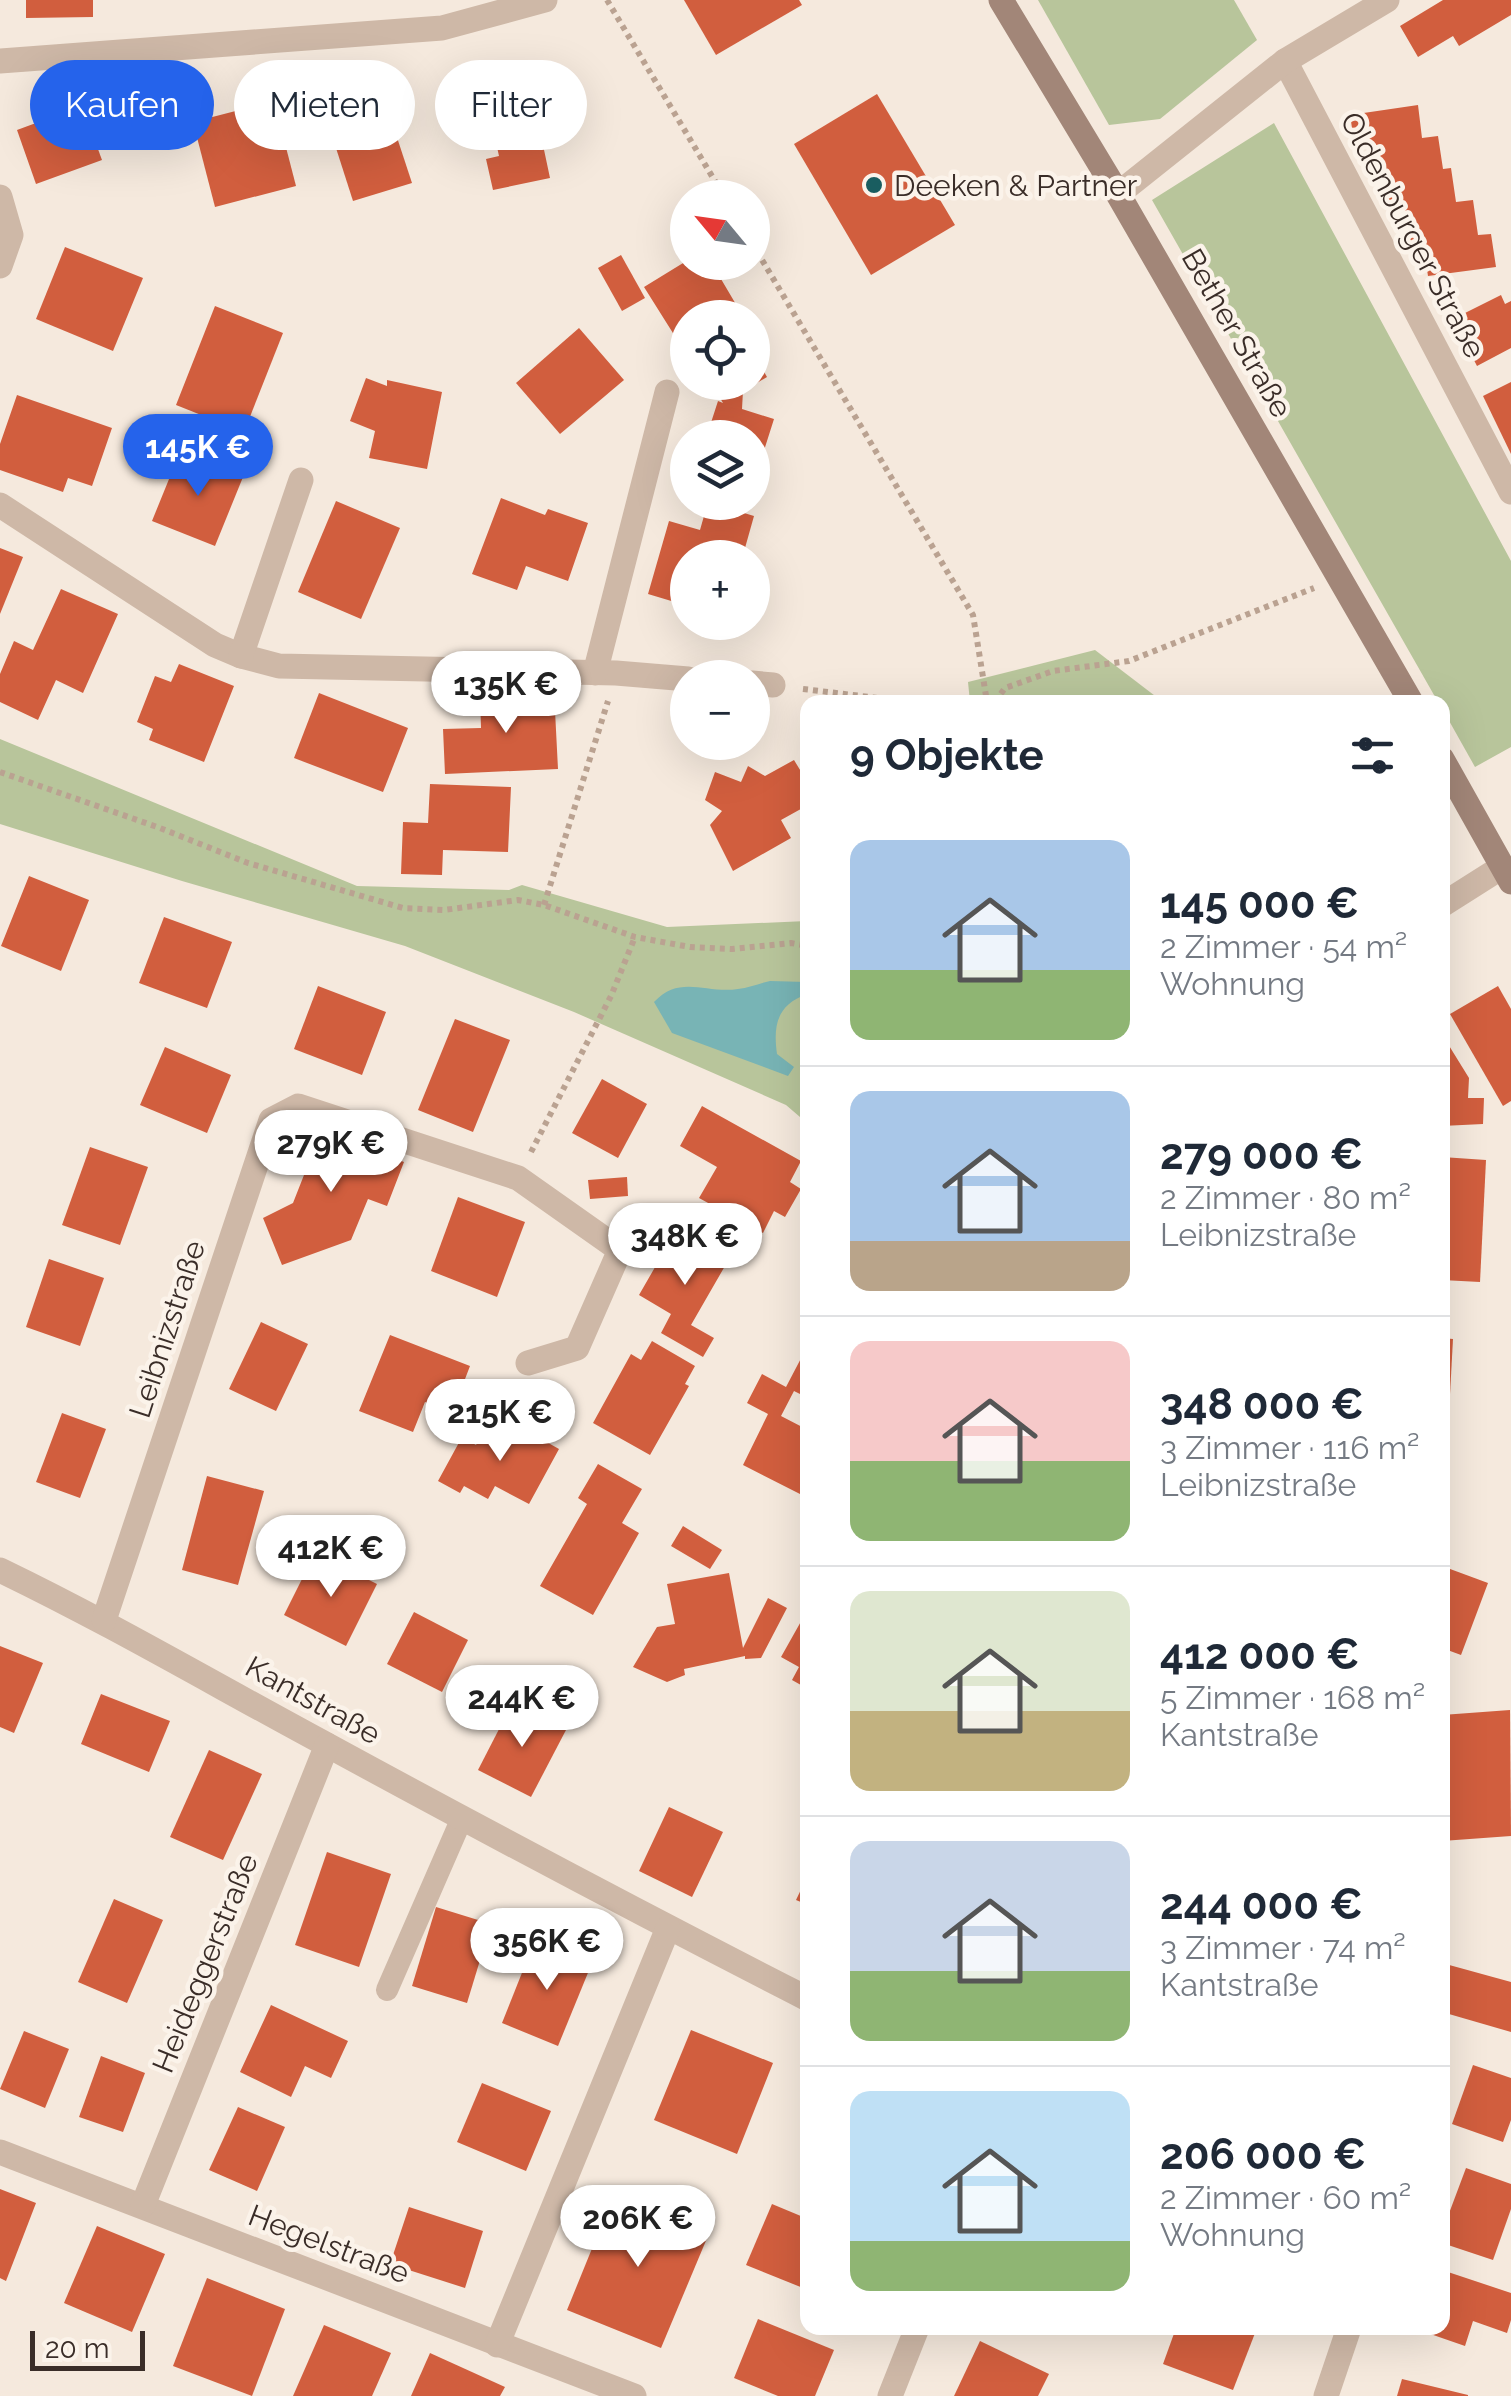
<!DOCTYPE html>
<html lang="de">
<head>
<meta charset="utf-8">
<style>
	body { margin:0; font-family:Raleway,sans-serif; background:#f2f2f3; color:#1f2937; height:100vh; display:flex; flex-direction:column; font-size:38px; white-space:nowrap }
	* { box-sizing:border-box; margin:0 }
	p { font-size:32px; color:#747a83 }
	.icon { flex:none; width:55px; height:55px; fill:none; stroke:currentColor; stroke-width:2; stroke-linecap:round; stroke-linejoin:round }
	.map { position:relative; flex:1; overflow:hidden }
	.details { position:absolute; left:800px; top:695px; width:650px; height:1640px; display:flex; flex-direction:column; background:#fff; border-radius:20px; box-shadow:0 10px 40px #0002 }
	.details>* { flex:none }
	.hud { position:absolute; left:30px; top:60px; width:620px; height:90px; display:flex; gap:20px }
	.needle { width:65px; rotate:299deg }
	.fabs { position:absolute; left:670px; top:180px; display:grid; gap:20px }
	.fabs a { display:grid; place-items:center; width:100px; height:100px; border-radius:50%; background:#fff; box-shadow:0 10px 40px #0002; font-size:50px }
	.scale { position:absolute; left:30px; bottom:25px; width:115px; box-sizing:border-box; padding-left:10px; border:5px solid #3a2d28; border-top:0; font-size:28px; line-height:35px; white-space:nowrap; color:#3a2d28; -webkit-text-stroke:8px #fbf3ea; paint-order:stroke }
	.price { position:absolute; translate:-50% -85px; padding:0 22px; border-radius:35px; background:#fff; color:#222; font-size:32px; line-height:65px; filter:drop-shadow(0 2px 5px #0008) }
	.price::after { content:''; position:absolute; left:50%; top:60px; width:30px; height:22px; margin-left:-15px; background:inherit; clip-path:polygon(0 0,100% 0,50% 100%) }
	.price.selected { background:#2563eb; color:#fff }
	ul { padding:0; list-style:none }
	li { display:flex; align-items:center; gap:30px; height:250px; padding:0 50px }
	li+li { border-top:2px solid #e0e1e3 }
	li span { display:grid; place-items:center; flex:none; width:280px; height:200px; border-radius:20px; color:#555 }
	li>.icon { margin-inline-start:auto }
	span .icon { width:120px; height:120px; fill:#fffc; stroke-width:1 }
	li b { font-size:42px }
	h2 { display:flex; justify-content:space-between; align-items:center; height:120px; padding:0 50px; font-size:42px }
	.chip { padding:0 35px; border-radius:45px; background:#fff; box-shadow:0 10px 40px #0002; font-size:35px; line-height:90px }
	.chip.selected { background:#2563eb; color:#fff }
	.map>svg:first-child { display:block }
	.green { fill:#b8c59b }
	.water { fill:#78b4b5 }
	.building { fill:#d15e3e }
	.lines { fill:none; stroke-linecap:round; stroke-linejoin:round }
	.path { stroke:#baa291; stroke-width:6; stroke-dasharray:5 5; stroke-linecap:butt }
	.lane { stroke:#ceb8a7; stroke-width:22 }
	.street { stroke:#ceb8a7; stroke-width:25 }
	.secondary { stroke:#a28678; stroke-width:25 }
	.poi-dot { fill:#195d60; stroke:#fbf3ea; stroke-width:4 }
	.labels { text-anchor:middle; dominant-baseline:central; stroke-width:9; stroke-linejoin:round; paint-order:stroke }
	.poi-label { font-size:30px; fill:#3a2d28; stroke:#fbf3ea; text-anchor:start }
	.street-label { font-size:30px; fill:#3a2d28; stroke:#fbf3ea }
</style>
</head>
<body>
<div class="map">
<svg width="1511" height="2396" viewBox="0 0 1511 2396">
	<rect width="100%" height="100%" fill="#f5e9dd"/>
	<g class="green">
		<path d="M1038 0H1234L1257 40 1160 119 1109 125Z"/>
		<path d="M1274 123 1511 561V747L1475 767 1443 710 1442 702H1438L1152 200Z"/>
		<path d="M1095 650 1163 702H970L968 682Z"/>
		<path d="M0 739 357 886 509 890 522 885 667 927 807 921V1123L786 1105 574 1012 405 946 182 881 0 824Z"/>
	</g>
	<path class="water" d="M770 981 807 982V994C777 1005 773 1025 777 1054L794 1067 788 1076 672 1033 654 1002C680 974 706 994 738 989 749 988 760 983 770 981Z"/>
	<g class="building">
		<path d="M26 0H93V17L26 18Z"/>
		<path d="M684 0H799L802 5 716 55Z"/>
		<path d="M1443 0H1511V15L1459 46 1453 36 1418 57 1400 26Z"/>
		<path d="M544 82 551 113 543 115 550 143 543 145 550 178 493 190 486 159 499 156 493 129 503 127 496 93Z"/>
		<path d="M877 94 955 225 871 275 794 144Z"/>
		<path d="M274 101 296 186 215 207 193 122Z"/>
		<path d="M385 101 412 183 353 201 327 120Z"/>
		<path d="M1418 105 1422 138 1438 136 1443 169 1451 168 1456 202 1473 200 1478 235 1491 234 1496 267 1428 276 1423 243 1409 245 1405 209 1389 211 1385 177 1375 179 1370 145 1355 147 1350 115Z"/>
		<path d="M82 106 102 160 36 184 17 130Z"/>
		<path d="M65 247 143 278 113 351 36 319Z"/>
		<path d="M621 255 645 298 622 311 598 268Z"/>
		<path d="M688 260 711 262 744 318H688V357L644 287Z"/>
		<path d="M1501 295 1505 304 1511 301V348L1477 366 1453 319Z"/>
		<path d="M215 306 283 333 244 432 176 405Z"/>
		<path d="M579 328 624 380 560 434 516 383Z"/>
		<path d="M756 358 767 377 743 391 742 409 774 419 753 485 752 438H706L718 401 723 403 712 384 752 382V360Z"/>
		<path d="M366 378 387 386V380L442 392 427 469 369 458 375 431 350 421Z"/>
		<path d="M1511 382V454L1483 396Z"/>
		<path d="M17 395 112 428 92 486 68 478 63 492 0 470V444Z"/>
		<path d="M180 452 243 477 215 546 152 521Z"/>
		<path d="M501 498 545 515 548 509 588 523 568 581 526 566 517 590 472 574Z"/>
		<path d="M336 501 400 528 361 619 298 592Z"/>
		<path d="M708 502 754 516 745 548 723 542 718 558H688V606L648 594 669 521 700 530Z"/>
		<path d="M0 548 23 557 0 614Z"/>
		<path d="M61 589 118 614 83 693 56 680 38 720 0 702V674L14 641 33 650Z"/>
		<path d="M179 664 234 686 204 762 149 740 153 729 137 722 155 676 171 682Z"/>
		<path d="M554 691 558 769 445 774 443 729 481 728 480 694Z"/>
		<path d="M319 693 408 728 383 792 294 758Z"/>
		<path d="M794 760 808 783V805L781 820 791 838 733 871 710 825 722 811 705 800 715 772 741 782 748 766 765 776Z"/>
		<path d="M430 784 511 787 508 852 443 850 442 875 401 874 403 822 428 823Z"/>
		<path d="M29 876 89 900 61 971 1 946Z"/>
		<path d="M164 917 232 942 207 1008 139 983Z"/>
		<path d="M318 986 386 1012 362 1075 294 1049Z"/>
		<path d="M1498 986 1511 1009V1101L1503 1106 1450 1014Z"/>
		<path d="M455 1019 510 1040 473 1132 418 1110Z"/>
		<path d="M1442 1044H1448L1469 1078 1468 1098H1484L1483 1124 1442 1126Z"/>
		<path d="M165 1047 231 1075 207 1133 140 1105Z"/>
		<path d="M602 1079 647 1104 618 1158 572 1133Z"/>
		<path d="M702 1106 801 1161 790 1182 801 1189 785 1217 774 1211 763 1233 699 1198 717 1167 680 1146Z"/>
		<path d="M311 1127 404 1162 387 1206 368 1199 351 1240 282 1265 263 1218 293 1203 304 1175 294 1172Z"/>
		<path d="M90 1147 148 1167 120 1245 62 1225Z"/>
		<path d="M1442 1157 1486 1160 1480 1282 1442 1280Z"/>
		<path d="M627 1177 628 1196 590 1199 588 1180Z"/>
		<path d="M458 1197 525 1222 497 1297 431 1271Z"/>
		<path d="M677 1229 729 1259 691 1325 714 1338 703 1357 661 1333 671 1314 639 1295Z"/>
		<path d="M49 1259 104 1278 80 1346 26 1327Z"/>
		<path d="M261 1322 308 1344 276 1411 229 1389Z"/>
		<path d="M390 1335 470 1366 452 1413 425 1402 413 1432 359 1411Z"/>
		<path d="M1442 1338 1453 1339 1449 1413H1442Z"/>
		<path d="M652 1341 695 1366 685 1384 689 1386 650 1455 593 1423 631 1354 641 1360Z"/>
		<path d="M808 1345V1398L794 1391 781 1416 808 1430V1479L800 1494 743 1465 768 1414 747 1403 762 1374 786 1387Z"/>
		<path d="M62 1413 106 1429 80 1498 36 1482Z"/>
		<path d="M487 1425 513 1440 520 1427 559 1449 529 1504 495 1486 488 1499 464 1486 460 1493 438 1481 462 1437 476 1445Z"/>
		<path d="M598 1464 642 1489 622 1523 639 1533 593 1615 540 1586 587 1504 578 1498Z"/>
		<path d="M207 1476 264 1491 238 1585 182 1570Z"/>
		<path d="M683 1526 722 1550 710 1569 671 1546Z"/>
		<path d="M315 1553 377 1584 346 1646 284 1615Z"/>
		<path d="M1442 1566 1488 1583 1461 1655 1442 1648Z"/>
		<path d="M729 1573 743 1648 768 1598 787 1608 761 1658 745 1659V1656L684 1669 685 1675 667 1682 633 1667 657 1627 675 1624 667 1584Z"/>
		<path d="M808 1609V1689L792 1680 799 1667 781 1657Z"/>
		<path d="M414 1612 468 1640 442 1692 387 1664Z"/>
		<path d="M0 1646 43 1663 14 1733 0 1727Z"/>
		<path d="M101 1694 170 1721 149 1772 81 1744Z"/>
		<path d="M513 1702 566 1730 531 1797 478 1770Z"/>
		<path d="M1510 1710 1511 1836 1442 1841V1715Z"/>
		<path d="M209 1750 262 1774 223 1860 170 1837Z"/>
		<path d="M669 1807 723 1832 692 1897 639 1871Z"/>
		<path d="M327 1852 391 1874 359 1967 295 1945Z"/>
		<path d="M808 1875V1905L796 1900Z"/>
		<path d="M114 1899 163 1920 127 2003 78 1982Z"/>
		<path d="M436 1907 491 1924 467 2003 412 1986Z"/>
		<path d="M535 1940 592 1963 558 2046 502 2023Z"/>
		<path d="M1442 1963 1511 1982V2032L1442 2012Z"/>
		<path d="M271 2005 348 2041 331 2078 305 2066 291 2097 240 2072Z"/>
		<path d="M691 2030 773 2063 737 2154 654 2120Z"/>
		<path d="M24 2031 69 2049 45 2108 0 2089Z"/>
		<path d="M101 2056 145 2073 123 2132 79 2117Z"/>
		<path d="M1473 2065 1511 2078V2120L1503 2142 1452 2124Z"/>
		<path d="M482 2083 551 2111 526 2171 457 2142Z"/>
		<path d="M238 2107 285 2127 257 2191 209 2170Z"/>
		<path d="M1466 2168 1511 2184V2209L1493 2260 1442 2243V2232Z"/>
		<path d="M0 2189 36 2203 6 2281 0 2278Z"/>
		<path d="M615 2192 710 2231 661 2348 567 2310Z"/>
		<path d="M772 2204 808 2219V2290L746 2265Z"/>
		<path d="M409 2207 483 2231 465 2288 390 2264Z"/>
		<path d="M97 2226 165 2254 132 2332 64 2303Z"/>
		<path d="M1442 2270 1511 2293V2320L1507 2333 1473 2321 1465 2346 1413 2328H1442Z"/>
		<path d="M207 2278 285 2309 252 2396 173 2366Z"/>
		<path d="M758 2319 834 2350 815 2396H778L734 2378Z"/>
		<path d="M324 2325 391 2353 372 2396H293Z"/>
		<path d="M1176 2328H1257L1233 2390 1163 2364Z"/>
		<path d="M980 2341 1049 2374 1038 2396H954Z"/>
		<path d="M430 2353 505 2387 500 2396H411Z"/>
		<path d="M1402 2379 1468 2395V2396H1397Z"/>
	</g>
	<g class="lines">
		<g class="path">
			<path d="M607 0 725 198"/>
			<path d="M752 243 973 615 987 702"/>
			<path d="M803 689 911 702"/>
			<path d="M995 702 1005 688 1053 671 1129 661 1314 588"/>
			<path d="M0 772 160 828 248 863 403 908 444 910 518 900 544 905 635 937 690 947 732 949 791 943 808 946"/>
			<path d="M544 905 608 701"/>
			<path d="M531 1152 611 996 635 937"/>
		</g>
		<path class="lane" d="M387 1990 462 1818"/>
		<g class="street">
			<path d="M0 61 442 28 545 0"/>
			<path d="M1285 61 1511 492"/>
			<path d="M1118 194 1285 61 1387 0"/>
			<path d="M0 197 11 235 0 266"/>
			<path d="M0 505 215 645 241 656 279 666 616 673 688 679"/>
			<path d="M241 656 301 480"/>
			<path d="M595 673 667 392"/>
			<path d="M752 683 773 685"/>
			<path d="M1442 905 1502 867"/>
			<path d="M0 1570C112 1624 219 1687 329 1746 487 1832 647 1917 808 1999"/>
			<path d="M104 1620 271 1120 298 1106 518 1178 620 1250 577 1348 528 1363"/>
			<path d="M0 2152 634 2396"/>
			<path d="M143 2205 327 1745"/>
			<path d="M497 2345 668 1928"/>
			<path d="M890 2396 917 2328"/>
			<path d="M1326 2396 1349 2328"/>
		</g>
		<g class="secondary">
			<path d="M1001 0 1118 194 1411 702"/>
			<path d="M1442 759 1511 882"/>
		</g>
	</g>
	<circle class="poi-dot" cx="874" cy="185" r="10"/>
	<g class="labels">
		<g class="poi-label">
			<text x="894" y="185">Deeken &amp; Partner</text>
		</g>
		<g class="street-label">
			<text transform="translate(1413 235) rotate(62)">Oldenburger Straße</text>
			<text transform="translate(1237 333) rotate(60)">Bether Straße</text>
			<text transform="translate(167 1329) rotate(-72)">Leibnizstraße</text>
			<text transform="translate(313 1700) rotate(29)">Kantstraße</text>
			<text transform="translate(205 1963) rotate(-68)">Heideggerstraße</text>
			<text transform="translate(329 2244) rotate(21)">Hegelstraße</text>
		</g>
	</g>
</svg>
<div class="fabs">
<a><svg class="needle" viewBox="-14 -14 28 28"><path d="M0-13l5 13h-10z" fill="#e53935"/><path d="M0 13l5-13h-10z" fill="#747a83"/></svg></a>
<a><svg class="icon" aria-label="locate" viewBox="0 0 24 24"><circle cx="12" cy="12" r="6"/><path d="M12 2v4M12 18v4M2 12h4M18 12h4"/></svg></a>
<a><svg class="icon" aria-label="layers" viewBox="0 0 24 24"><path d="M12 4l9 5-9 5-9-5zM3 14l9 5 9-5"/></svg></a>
<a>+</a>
<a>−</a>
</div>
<div class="scale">20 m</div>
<b class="price selected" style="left:198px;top:499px">145K €</b>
<b class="price" style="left:506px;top:736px">135K €</b>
<b class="price" style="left:331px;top:1195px">279K €</b>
<b class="price" style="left:685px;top:1288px">348K €</b>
<b class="price" style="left:500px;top:1464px">215K €</b>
<b class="price" style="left:331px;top:1600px">412K €</b>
<b class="price" style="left:522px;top:1750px">244K €</b>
<b class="price" style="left:547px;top:1993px">356K €</b>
<b class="price" style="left:638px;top:2270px">206K €</b>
<div class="hud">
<a class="chip selected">Kaufen</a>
<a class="chip">Mieten</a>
<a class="chip">Filter</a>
</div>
<section class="details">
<h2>9 Objekte<svg class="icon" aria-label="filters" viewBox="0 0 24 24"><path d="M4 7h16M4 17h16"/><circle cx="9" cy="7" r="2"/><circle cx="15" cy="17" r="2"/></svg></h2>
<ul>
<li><span style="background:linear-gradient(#a9c7e8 65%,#8fb573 0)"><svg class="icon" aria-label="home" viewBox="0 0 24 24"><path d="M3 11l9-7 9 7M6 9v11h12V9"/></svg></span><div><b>145 000 €</b><p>2 Zimmer · 54 m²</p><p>Wohnung</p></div></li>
<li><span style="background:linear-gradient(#a9c7e8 75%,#b9a48a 0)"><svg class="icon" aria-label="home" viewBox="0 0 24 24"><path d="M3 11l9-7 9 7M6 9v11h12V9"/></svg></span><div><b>279 000 €</b><p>2 Zimmer · 80 m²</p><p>Leibnizstraße</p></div></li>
<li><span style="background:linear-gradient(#f6c9c9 60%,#8fb573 0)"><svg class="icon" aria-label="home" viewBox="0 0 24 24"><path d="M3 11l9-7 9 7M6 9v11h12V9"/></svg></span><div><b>348 000 €</b><p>3 Zimmer · 116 m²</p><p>Leibnizstraße</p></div></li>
<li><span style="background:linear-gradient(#dfe7d0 60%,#c2b280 0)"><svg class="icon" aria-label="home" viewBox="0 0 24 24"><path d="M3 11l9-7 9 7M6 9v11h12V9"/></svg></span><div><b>412 000 €</b><p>5 Zimmer · 168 m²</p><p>Kantstraße</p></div></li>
<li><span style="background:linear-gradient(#c9d6e8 65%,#8fb573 0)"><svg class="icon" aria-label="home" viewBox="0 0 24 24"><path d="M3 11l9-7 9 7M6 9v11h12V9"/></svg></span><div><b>244 000 €</b><p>3 Zimmer · 74 m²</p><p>Kantstraße</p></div></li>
<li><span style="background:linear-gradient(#bfe0f5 75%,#8fb573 0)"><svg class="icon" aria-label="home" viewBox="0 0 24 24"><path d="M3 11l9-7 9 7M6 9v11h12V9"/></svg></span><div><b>206 000 €</b><p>2 Zimmer · 60 m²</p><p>Wohnung</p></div></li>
</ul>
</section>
</div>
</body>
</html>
